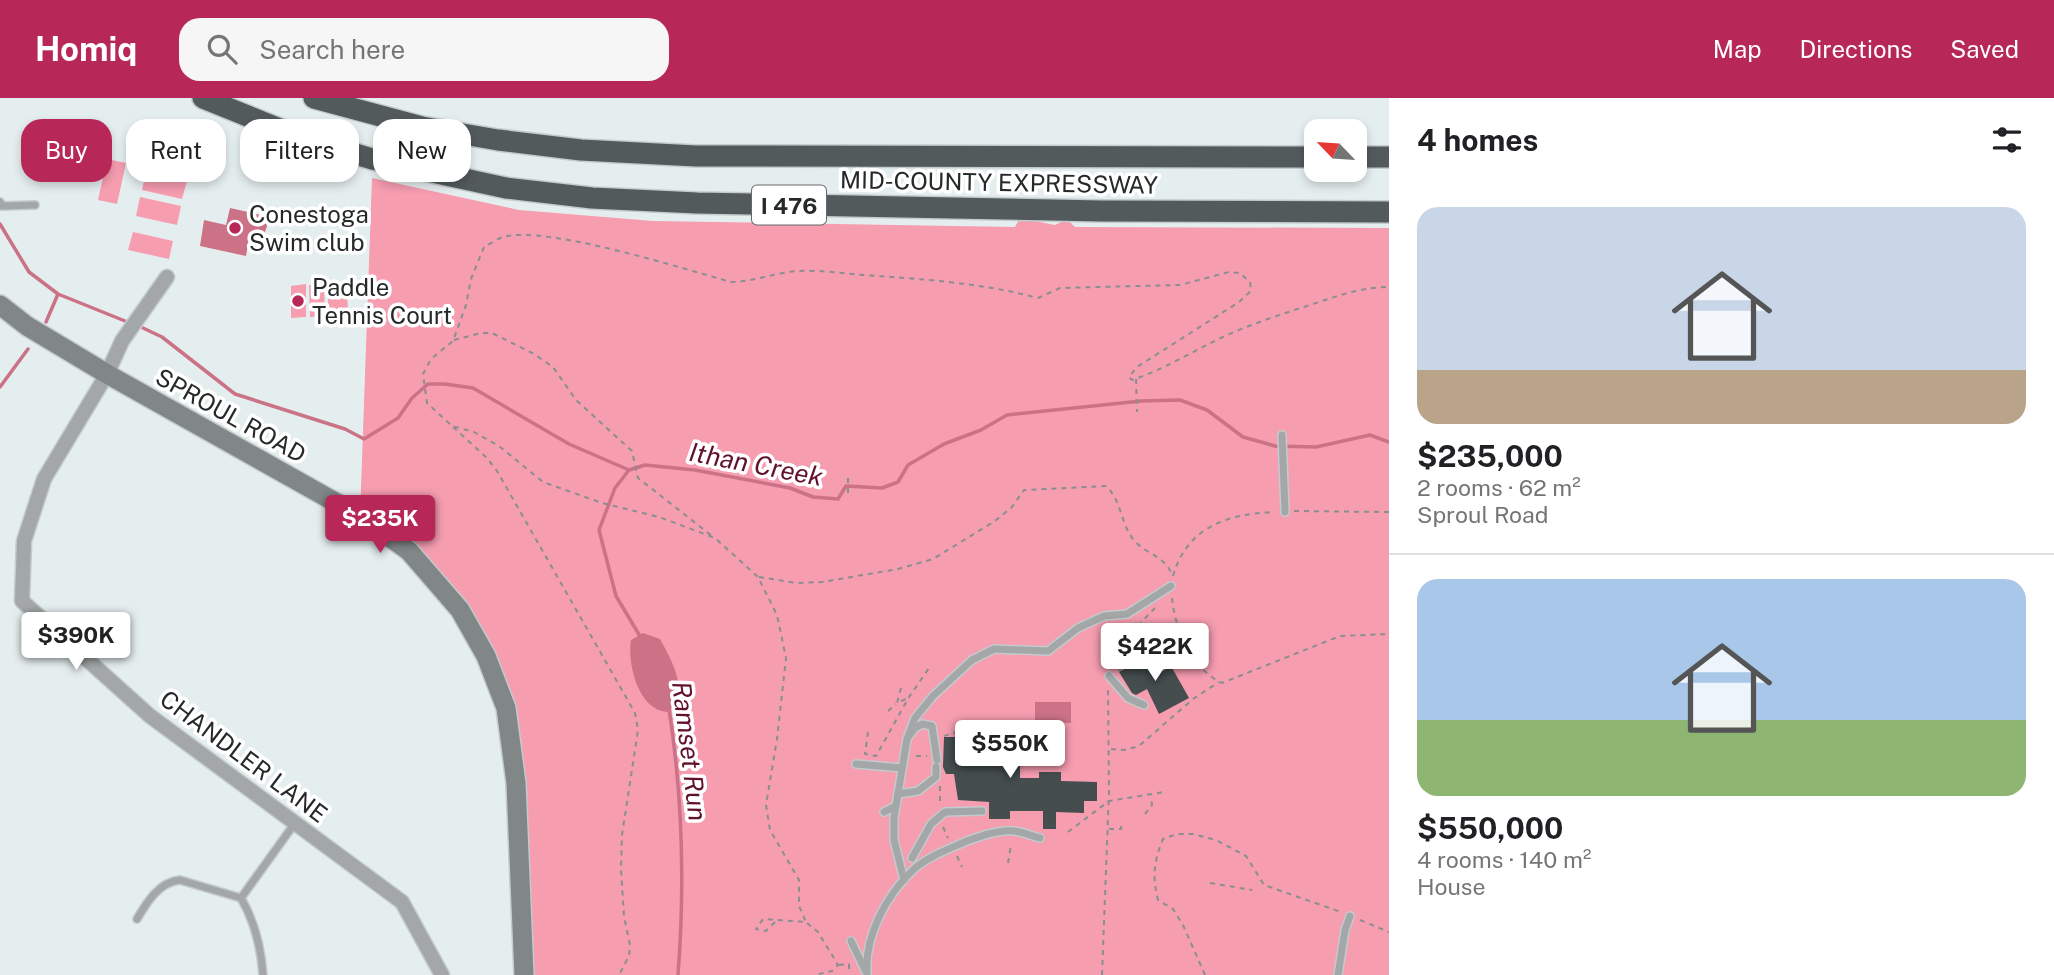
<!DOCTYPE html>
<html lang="en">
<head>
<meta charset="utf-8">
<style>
	body { margin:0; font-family:"Public Sans",sans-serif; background:#f6f6f6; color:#202124; height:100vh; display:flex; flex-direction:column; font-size:26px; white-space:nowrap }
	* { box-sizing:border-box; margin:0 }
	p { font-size:23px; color:#757577 }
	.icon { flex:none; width:38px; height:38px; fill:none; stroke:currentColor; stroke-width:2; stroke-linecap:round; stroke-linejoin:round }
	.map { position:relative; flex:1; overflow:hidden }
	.panel { display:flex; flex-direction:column; background:#fff; width:665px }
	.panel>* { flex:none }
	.guide { position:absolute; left:21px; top:21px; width:665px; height:63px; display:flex; gap:14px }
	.needle { width:46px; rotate:295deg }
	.buttons { position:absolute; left:1304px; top:21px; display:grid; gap:14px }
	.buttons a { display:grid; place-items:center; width:63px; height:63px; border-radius:14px; background:#fff; box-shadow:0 4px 10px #0003; font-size:35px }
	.price { position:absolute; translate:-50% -60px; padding:0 16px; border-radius:7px; background:#fff; color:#222; font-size:23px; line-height:46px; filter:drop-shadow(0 2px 4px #0008) }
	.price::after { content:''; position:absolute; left:50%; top:42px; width:21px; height:16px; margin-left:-10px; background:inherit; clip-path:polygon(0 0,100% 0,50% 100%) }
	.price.active { background:#b72859; color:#fff }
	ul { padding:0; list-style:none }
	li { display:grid; align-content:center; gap:14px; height:371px; padding:0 28px }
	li+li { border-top:2px solid #e0e0e0 }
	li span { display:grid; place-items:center; height:217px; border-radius:21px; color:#555 }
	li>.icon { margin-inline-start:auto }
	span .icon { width:126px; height:126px; fill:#fffc; stroke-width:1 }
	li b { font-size:30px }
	h2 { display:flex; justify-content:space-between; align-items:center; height:84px; padding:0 28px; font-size:30px }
	.pill { padding:0 24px; border-radius:21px; background:#fff; box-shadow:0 4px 10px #0003; font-size:24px; line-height:63px }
	.pill.active { background:#b72859; color:#fff }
	header { display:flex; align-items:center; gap:42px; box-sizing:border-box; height:98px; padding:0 35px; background:#b72859; color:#fff }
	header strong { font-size:33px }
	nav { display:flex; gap:38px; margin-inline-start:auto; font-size:24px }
	.search { width:490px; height:63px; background:#f6f6f6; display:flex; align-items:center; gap:18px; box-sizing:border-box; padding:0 24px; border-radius:21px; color:#757577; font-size:26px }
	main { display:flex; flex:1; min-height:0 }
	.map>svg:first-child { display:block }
	.green { fill:#f69db0 }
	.water { fill:#cb7286 }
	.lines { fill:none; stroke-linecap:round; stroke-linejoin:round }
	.stream { stroke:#cb7286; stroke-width:3.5 }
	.building { fill:#454d4e }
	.service-casing { stroke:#c3cbcc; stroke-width:10 }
	.minor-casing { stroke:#c3cbcc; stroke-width:17 }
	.secondary-casing { stroke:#c3cbcc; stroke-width:22 }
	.motorway-casing { stroke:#c3cbcc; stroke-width:24 }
	.path { stroke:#898f90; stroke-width:2; stroke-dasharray:5 5; stroke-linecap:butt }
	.service { stroke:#a3a7a8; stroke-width:7 }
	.minor { stroke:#a3a7a8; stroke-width:14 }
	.secondary { stroke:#818687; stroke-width:19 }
	.motorway { stroke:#535a5c; stroke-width:21 }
	.poi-dot { fill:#b72859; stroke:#fff; stroke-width:2.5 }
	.labels { text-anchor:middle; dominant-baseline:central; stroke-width:7; stroke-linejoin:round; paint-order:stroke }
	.shield { fill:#fff; stroke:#67696a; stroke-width:2 }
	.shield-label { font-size:23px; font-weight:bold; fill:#26292a }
	.street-label { font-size:24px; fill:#26292a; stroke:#fff }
	.poi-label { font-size:24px; fill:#26292a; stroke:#fff; text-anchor:start }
	.water-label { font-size:26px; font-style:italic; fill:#62112c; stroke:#fff }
</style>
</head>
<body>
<header>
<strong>Homiq</strong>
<div class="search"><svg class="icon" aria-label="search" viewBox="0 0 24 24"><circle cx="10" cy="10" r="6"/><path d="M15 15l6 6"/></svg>Search here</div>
<nav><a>Map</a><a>Directions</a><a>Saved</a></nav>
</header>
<main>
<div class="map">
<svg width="1389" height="877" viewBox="0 0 1389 877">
	<rect width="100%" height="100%" fill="#e5eeef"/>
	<g class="green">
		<path d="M107 61 126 65 117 106 98 102Z"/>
		<path d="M146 73 187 83 182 101 142 92Z"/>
		<path d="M372 80 519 112 653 123 1015 129 1020 120 1055 127 1067 121 1075 129 1389 130V877H524L505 610 460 512 360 418Z"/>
		<path d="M140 99 181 108 177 127 136 118Z"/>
		<path d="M133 134 173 143 169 161 128 152Z"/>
		<path d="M306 186V219L291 220V188Z"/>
		<path d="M347 186 348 218H328V187Z"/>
		<path d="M309 187H324L325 218 310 219Z"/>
	</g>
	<g class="water">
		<path d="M230 110 270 119 264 137 250 134 246 158 200 148 204 122 226 127Z"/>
		<path d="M643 535 660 541C671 561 692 597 667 614 638 612 627 565 631 542Z"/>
		<path d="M1035 604H1071V625L1035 624Z"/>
	</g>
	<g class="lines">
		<g class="stream">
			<path d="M0 126 29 174 58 196 125 223"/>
			<path d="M46 224 58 196"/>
			<path d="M143 230 162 239 235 296 345 331 364 341 398 320 412 300 428 286H445L473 290 569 346 629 372 645 367 695 372 790 390 813 399 838 401 846 388 882 390 898 384 908 367 944 346 981 332 1007 317 1141 303 1180 302 1207 312 1243 339 1275 348 1316 349 1370 337 1389 344"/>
			<path d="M0 289 28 251"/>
			<path d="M629 372 615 390 599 432 616 498 641 540"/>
			<path d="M669 611C683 701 685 786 678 877"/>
		</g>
	</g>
	<g class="building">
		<path d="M1154 555 1163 573 1171 568 1189 600 1159 616 1147 591 1136 597 1132 595 1119 574Z"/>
		<path d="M962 636 976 639 997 637 1011 648 1018 641H1026L1030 646V652L1020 661V680H1039V674H1061V683L1097 684V703H1084V715L1056 714V731H1043V713H1010V721H989V704L958 702 954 676H946L943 669 944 639H957Z"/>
	</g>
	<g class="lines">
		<g class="service-casing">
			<g id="service">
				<path d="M0 104 2 108 35 107"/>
				<path d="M1282 337 1285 414"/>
				<path d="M1109 578 1128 600 1144 607"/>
				<path d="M907 641 915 620 933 598 972 562 994 551 1048 553 1078 530 1104 518 1127 516 1171 488"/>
				<path d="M856 666 902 670"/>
				<path d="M898 696 918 693 936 679V669"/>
				<path d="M884 714 896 708"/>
				<path d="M912 760 931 726 945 714 982 713"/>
				<path d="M904 782 894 742V720L907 641 914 631 922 626 932 628 937 662"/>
				<path d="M137 821C147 804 159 784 180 782L241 800"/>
				<path d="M851 843 865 872"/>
				<path d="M263 877C261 849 255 824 241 800L295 725"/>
				<path d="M867 877C864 839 886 797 914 771 929 758 949 751 967 743 980 738 1000 731 1014 733 1023 734 1032 738 1040 740"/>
				<path d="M1338 877 1345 832 1350 818"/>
			</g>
		</g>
		<g class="minor-casing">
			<path id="minor" d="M167 179 122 243 107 276 44 381 24 443 22 503 150 618 402 804 442 877"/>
		</g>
		<g class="secondary-casing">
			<path id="secondary" d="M0 207 27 228 107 276 360 418 409 453 460 512 486 558 506 610 516 685 524 877"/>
		</g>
		<g class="motorway-casing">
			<g id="motorway">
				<path d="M203 0 297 38 372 61 506 90 592 100 697 105 1101 113 1389 114"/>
				<path d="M314 0 422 29 498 42 581 52 696 58 1316 59"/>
				<path d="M1354 59H1389"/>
			</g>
		</g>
		<g class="path">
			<path d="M454 242 481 235H492L534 256 553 269 576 302 632 353 638 380 712 438"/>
			<path d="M1136 281 1137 314"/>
			<path d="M453 329 487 360 497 373 635 615 638 632 622 737 621 771 624 818 630 847 629 858 619 877"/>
			<path d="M848 380V395"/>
			<path d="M1294 413 1389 414"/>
			<path d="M1173 478C1187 429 1227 416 1274 414"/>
			<path d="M759 479 797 485 822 484 898 471 933 461 995 423 1012 409 1024 392 1106 388C1122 403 1120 424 1133 441 1144 456 1165 457 1172 477"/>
			<path d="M1172 500C1175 532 1192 571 1222 585L1340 538 1389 536"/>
			<path d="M1112 570 1127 539 1155 510"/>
			<path d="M1118 573 1153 552 1151 548 1135 555 1128 552 1126 541"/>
			<path d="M901 590 897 605 908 600"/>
			<path d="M888 613 896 606"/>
			<path d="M868 634 865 656 876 658 909 599 929 570"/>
			<path d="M944 638C958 634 978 626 990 638"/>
			<path d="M1111 651 1124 652 1139 648 1193 601 1219 584"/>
			<path d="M916 658H927"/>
			<path d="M940 688V706"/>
			<path d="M1145 716 1152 707 1151 699"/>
			<path d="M943 729 948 740"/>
			<path d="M1109 731H1121L1122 725"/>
			<path d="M1068 734 1109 703 1164 694"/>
			<path d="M957 758 962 769"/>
			<path d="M1008 765 1011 747"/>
			<path d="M1210 785 1252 792"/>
			<path d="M1360 822 1389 834"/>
			<path d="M775 824 766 833 756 831 763 821 806 824 799 808V782L770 732 766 707 777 641 786 560 777 517 758 479 715 440 659 419 602 405 543 384 499 348 474 334 452 328 427 305 423 276 431 261 453 243 466 207 471 181 484 149C490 146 497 141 503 139 546 127 684 171 731 184 754 184 776 174 799 173 820 172 842 175 863 177 922 181 982 185 1038 200L1060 190 1180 187 1229 174 1240 175 1250 184 1251 193 1239 204 1137 269 1129 279 1132 282C1165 271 1193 253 1225 238 1254 225 1285 215 1316 205 1340 197 1363 189 1389 189"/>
			<path d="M807 825 818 834 838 867 832 873 815 877"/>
			<path d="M839 867 849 866V874"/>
			<path d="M1102 877 1109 694 1108 591"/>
			<path d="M1205 877 1183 827 1173 811 1158 802C1152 778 1154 763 1163 741L1177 736H1193L1216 742 1246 758 1264 787 1341 814"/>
		</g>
		<use href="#service" class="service"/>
		<use href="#minor" class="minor"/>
		<use href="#secondary" class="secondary"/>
		<use href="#motorway" class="motorway"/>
	</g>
	<g class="poi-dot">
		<circle cx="235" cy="130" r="7"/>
		<circle cx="298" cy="203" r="7"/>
	</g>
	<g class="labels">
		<rect class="shield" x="752" y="87.5" width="74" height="39" rx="5"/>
		<g class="shield-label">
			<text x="789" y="107">I 476</text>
		</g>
		<g class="street-label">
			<text transform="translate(999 84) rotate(1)">MID-COUNTY EXPRESSWAY</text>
			<text transform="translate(231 317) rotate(29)">SPROUL ROAD</text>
			<text transform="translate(244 658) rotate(37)">CHANDLER LANE</text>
		</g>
		<g class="poi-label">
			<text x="249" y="116">Conestoga<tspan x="249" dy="28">Swim club</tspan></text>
			<text x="312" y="189">Paddle<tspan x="312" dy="28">Tennis Court</tspan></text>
		</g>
		<g class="water-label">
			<text transform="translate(756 366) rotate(11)">Ithan Creek</text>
			<text transform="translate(690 653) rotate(83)">Ramset Run</text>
		</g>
	</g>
</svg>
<div class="buttons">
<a><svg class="needle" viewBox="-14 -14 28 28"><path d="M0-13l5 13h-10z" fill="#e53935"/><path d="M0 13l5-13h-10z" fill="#757577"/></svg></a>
</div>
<b class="price active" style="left:380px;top:457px">$235K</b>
<b class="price" style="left:76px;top:574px">$390K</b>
<b class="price" style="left:1155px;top:585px">$422K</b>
<b class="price" style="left:1010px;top:682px">$550K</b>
<div class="guide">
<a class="pill active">Buy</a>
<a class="pill">Rent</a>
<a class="pill">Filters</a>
<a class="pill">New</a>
</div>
</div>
<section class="panel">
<h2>4 homes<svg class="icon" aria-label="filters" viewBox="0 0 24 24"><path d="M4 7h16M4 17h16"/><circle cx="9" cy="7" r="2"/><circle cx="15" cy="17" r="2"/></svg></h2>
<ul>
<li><span style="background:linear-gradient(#c9d6e8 75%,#b9a48a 0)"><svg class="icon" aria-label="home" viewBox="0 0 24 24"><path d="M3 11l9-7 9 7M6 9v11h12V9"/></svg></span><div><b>$235,000</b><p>2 rooms · 62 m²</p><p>Sproul Road</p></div></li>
<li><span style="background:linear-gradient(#a9c7e8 65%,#8fb573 0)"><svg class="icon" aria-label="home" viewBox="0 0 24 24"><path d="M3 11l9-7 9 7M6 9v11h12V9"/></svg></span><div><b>$550,000</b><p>4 rooms · 140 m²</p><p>House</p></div></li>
</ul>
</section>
</main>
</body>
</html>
